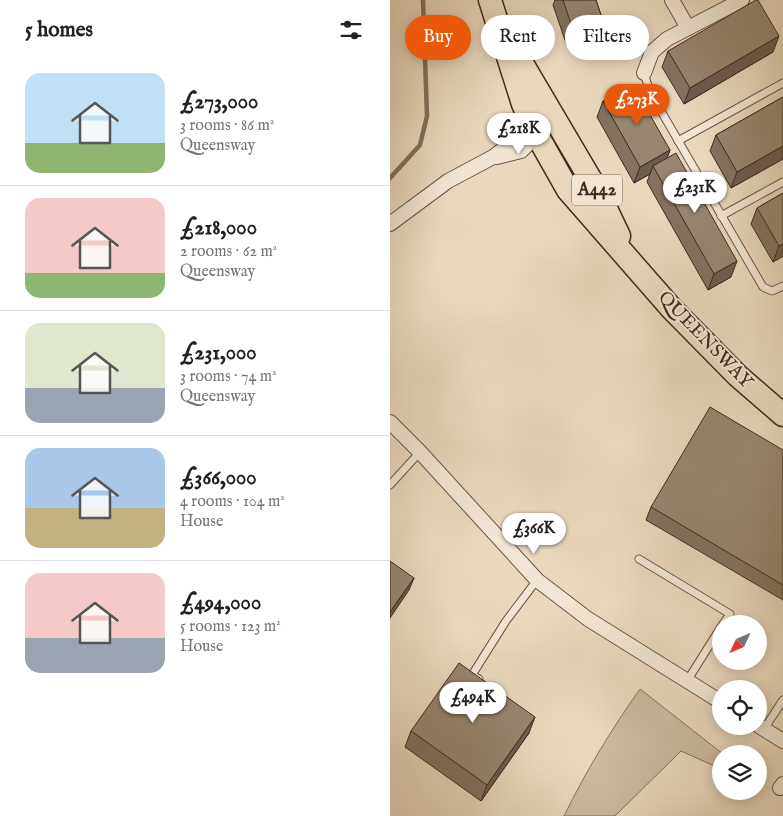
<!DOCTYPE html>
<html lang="en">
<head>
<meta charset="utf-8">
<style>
	body { margin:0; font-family:"IM FELL English",serif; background:#f6f6f6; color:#202124; height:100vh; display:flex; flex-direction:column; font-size:19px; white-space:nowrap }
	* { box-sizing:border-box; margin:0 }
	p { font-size:16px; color:#757577 }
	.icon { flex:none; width:28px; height:28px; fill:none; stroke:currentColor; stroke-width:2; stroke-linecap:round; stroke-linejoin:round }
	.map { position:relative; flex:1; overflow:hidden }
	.panel { display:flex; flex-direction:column; background:#fff; width:390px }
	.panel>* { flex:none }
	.banner { position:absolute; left:15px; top:15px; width:302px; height:45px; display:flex; gap:10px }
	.needle { width:32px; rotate:226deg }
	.fabs { position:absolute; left:322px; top:615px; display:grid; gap:10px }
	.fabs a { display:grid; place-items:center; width:55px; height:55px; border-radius:50%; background:#fff; box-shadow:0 2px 12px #0003; font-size:25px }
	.price { position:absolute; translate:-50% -42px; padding:0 11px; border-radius:18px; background:#fff; color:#222; font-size:16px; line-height:32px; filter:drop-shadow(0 1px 2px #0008) }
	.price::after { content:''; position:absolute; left:50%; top:30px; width:15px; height:11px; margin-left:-8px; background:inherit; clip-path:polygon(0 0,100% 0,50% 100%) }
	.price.active { background:#ea580c; color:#fff }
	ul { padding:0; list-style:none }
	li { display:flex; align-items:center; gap:15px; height:125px; padding:0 25px }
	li+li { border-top:1px solid #e0e0e0 }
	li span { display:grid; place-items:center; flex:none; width:140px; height:100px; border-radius:15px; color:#555 }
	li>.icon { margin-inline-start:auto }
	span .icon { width:60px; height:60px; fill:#fffc; stroke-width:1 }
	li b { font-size:21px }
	h2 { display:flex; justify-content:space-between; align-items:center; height:60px; padding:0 25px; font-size:21px }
	.chip { padding:0 18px; border-radius:22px; background:#fff; box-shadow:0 2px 12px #0003; font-size:18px; line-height:45px }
	.chip.active { background:#ea580c; color:#fff }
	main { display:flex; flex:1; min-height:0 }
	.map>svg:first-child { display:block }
	.green { fill:#ccbba1; stroke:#86735e }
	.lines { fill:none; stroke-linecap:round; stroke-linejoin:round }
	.stream { stroke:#826f5c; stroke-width:4.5 }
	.lane-casing { stroke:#6a5644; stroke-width:9 }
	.street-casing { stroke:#6a5644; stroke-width:16 }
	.primary-casing { stroke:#3f2b1c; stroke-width:25 }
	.lane { stroke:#f1e6d3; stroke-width:7 }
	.street { stroke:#f1e6d3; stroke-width:14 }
	.primary { stroke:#e9d8bc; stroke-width:22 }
	.wall { fill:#82725f; stroke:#3f2b1c }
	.shaded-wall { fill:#6a5d4e; stroke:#3f2b1c }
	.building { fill:#97856f; stroke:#3f2b1c }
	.labels { text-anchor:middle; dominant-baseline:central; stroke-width:4; stroke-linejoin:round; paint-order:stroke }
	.shield { fill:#f1e6d3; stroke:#746353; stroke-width:1 }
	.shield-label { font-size:18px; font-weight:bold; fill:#3f2b1c }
	.street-label { font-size:19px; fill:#3f2b1c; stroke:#f1e6d3 }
</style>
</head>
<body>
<main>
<section class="panel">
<h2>5 homes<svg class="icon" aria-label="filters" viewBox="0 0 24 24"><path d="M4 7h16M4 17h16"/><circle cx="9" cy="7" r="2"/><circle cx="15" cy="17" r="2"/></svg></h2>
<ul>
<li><span style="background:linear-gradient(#bfe0f5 70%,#8fb573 0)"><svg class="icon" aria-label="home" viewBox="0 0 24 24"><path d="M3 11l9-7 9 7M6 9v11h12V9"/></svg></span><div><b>£273,000</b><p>3 rooms · 86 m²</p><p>Queensway</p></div></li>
<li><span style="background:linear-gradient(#f6c9c9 75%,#8fb573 0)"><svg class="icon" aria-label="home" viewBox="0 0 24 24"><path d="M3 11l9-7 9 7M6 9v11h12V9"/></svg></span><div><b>£218,000</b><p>2 rooms · 62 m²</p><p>Queensway</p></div></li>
<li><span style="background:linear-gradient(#dfe7d0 65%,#9aa5b1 0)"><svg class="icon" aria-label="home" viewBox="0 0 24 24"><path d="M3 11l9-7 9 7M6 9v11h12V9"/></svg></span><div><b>£231,000</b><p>3 rooms · 74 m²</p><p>Queensway</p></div></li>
<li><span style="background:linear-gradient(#a9c7e8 60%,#c2b280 0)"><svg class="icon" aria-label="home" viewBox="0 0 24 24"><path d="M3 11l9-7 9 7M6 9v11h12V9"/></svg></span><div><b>£366,000</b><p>4 rooms · 104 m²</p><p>House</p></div></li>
<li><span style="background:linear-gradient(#f6c9c9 65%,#9aa5b1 0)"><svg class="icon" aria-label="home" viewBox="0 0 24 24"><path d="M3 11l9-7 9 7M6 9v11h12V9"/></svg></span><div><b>£494,000</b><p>5 rooms · 123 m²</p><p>House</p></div></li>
</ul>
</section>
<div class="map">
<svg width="393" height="816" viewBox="0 0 393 816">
	<rect width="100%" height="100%" fill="#e9d8bc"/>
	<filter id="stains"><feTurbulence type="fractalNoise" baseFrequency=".004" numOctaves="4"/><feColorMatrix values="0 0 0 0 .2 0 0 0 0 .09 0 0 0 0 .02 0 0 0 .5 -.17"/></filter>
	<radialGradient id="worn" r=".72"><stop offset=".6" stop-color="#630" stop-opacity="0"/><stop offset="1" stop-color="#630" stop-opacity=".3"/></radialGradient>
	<path class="green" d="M250 689 333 754H331V769L291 751 225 816H174C196 771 221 730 250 689Z"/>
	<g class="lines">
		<path class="stream" d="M0 178 30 145 37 116 33 0"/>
		<g class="lane-casing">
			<g id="lane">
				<path d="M254 73 260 92 373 287 382 291 393 286"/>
				<path d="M288 141 393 83"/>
				<path d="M331 216 393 182"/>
				<path d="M0 485 30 452"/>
				<path d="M249 559 340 614 333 624"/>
				<path d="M89 679 82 675 116 621 147 580"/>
				<path d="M297 681 331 627"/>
				<path d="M374 729 393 700"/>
			</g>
		</g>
		<g class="street-casing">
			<g id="street">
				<path d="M282 0 298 28"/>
				<path d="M254 73 262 52 277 39 352 0"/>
				<path d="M107 157 131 151 147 135"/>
				<path d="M0 224 58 181 103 157 125 140 147 135"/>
				<path d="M0 422 30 452 147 580 198 619 331 702"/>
				<path d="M369 726 393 741"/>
				<path d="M390 788 393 784"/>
			</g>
		</g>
		<g class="primary-casing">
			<g id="primary">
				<path d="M100 0 133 104 147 135 178 190 282 309 348 376 393 415"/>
				<path d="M126 53 208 192 229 236"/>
			</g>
		</g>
		<use href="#lane" class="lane"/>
		<use href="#street" class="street"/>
		<use href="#primary" class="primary"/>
	</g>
	<g class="wall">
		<path d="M165 0H206L213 21 207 37 177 46 163 5Z"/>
		<path d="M278 51 383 52 294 104 272 67Z"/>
		<path d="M393 97V159L341 188 320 151 326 135Z"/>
		<path d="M213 101 280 150 277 158 341 277 318 290 257 182 260 174 244 183 207 117Z"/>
		<path d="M393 193V256L383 262 361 224 367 208Z"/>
		<path d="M393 450V600L256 520 261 507Z"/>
		<path d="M21 731 139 733 91 801 15 747Z"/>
	</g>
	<g class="shaded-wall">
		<path d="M213 21 207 37 177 46 183 30Z"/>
		<path d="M389 36 383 52 294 104 300 88Z"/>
		<path d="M393 146V159L341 188 347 172Z"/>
		<path d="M280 150 274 166H263L260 174 244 183 250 167Z"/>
		<path d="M393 244V256L383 262 389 246Z"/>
		<path d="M347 261 341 277 318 290 324 274Z"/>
		<path d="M24 578 19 590 0 618V612Z"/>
		<path d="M145 717 139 733 91 801 97 785Z"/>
	</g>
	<g class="building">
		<path d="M173 0H206L213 21 183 30Z"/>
		<path d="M366 0H368L389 36 300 88 278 51Z"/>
		<path d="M243 85 280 150 250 167 213 101Z"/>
		<path d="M393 97V146L347 172 326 135Z"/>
		<path d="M286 153 347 261 324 274 263 166Z"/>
		<path d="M393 193V244L389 246 367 208Z"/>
		<path d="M320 407 393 450V585L261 507Z"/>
		<path d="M0 561 24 578 0 612Z"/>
		<path d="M69 663 145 717 97 785 21 731Z"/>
	</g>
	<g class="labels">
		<rect class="shield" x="182" y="174.5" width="50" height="31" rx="4"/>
		<g class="shield-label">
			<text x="207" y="190">A442</text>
		</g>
		<g class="street-label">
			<text transform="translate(315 340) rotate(46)">QUEENSWAY</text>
		</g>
	</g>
	<rect width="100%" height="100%" filter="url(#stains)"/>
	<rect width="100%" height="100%" fill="url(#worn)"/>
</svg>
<div class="fabs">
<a><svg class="needle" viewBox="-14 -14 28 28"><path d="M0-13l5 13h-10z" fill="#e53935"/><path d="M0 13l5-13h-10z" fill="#757577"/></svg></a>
<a><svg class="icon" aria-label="locate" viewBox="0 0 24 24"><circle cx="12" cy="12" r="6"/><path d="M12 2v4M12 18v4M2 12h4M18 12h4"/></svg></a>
<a><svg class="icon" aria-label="layers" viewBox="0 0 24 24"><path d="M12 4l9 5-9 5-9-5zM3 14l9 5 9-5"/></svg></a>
</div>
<b class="price active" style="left:247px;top:126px">£273K</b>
<b class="price" style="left:129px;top:155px">£218K</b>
<b class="price" style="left:305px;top:214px">£231K</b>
<b class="price" style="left:144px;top:555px">£366K</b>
<b class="price" style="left:83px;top:724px">£494K</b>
<div class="banner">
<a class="chip active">Buy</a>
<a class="chip">Rent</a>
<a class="chip">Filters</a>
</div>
</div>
</main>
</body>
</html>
